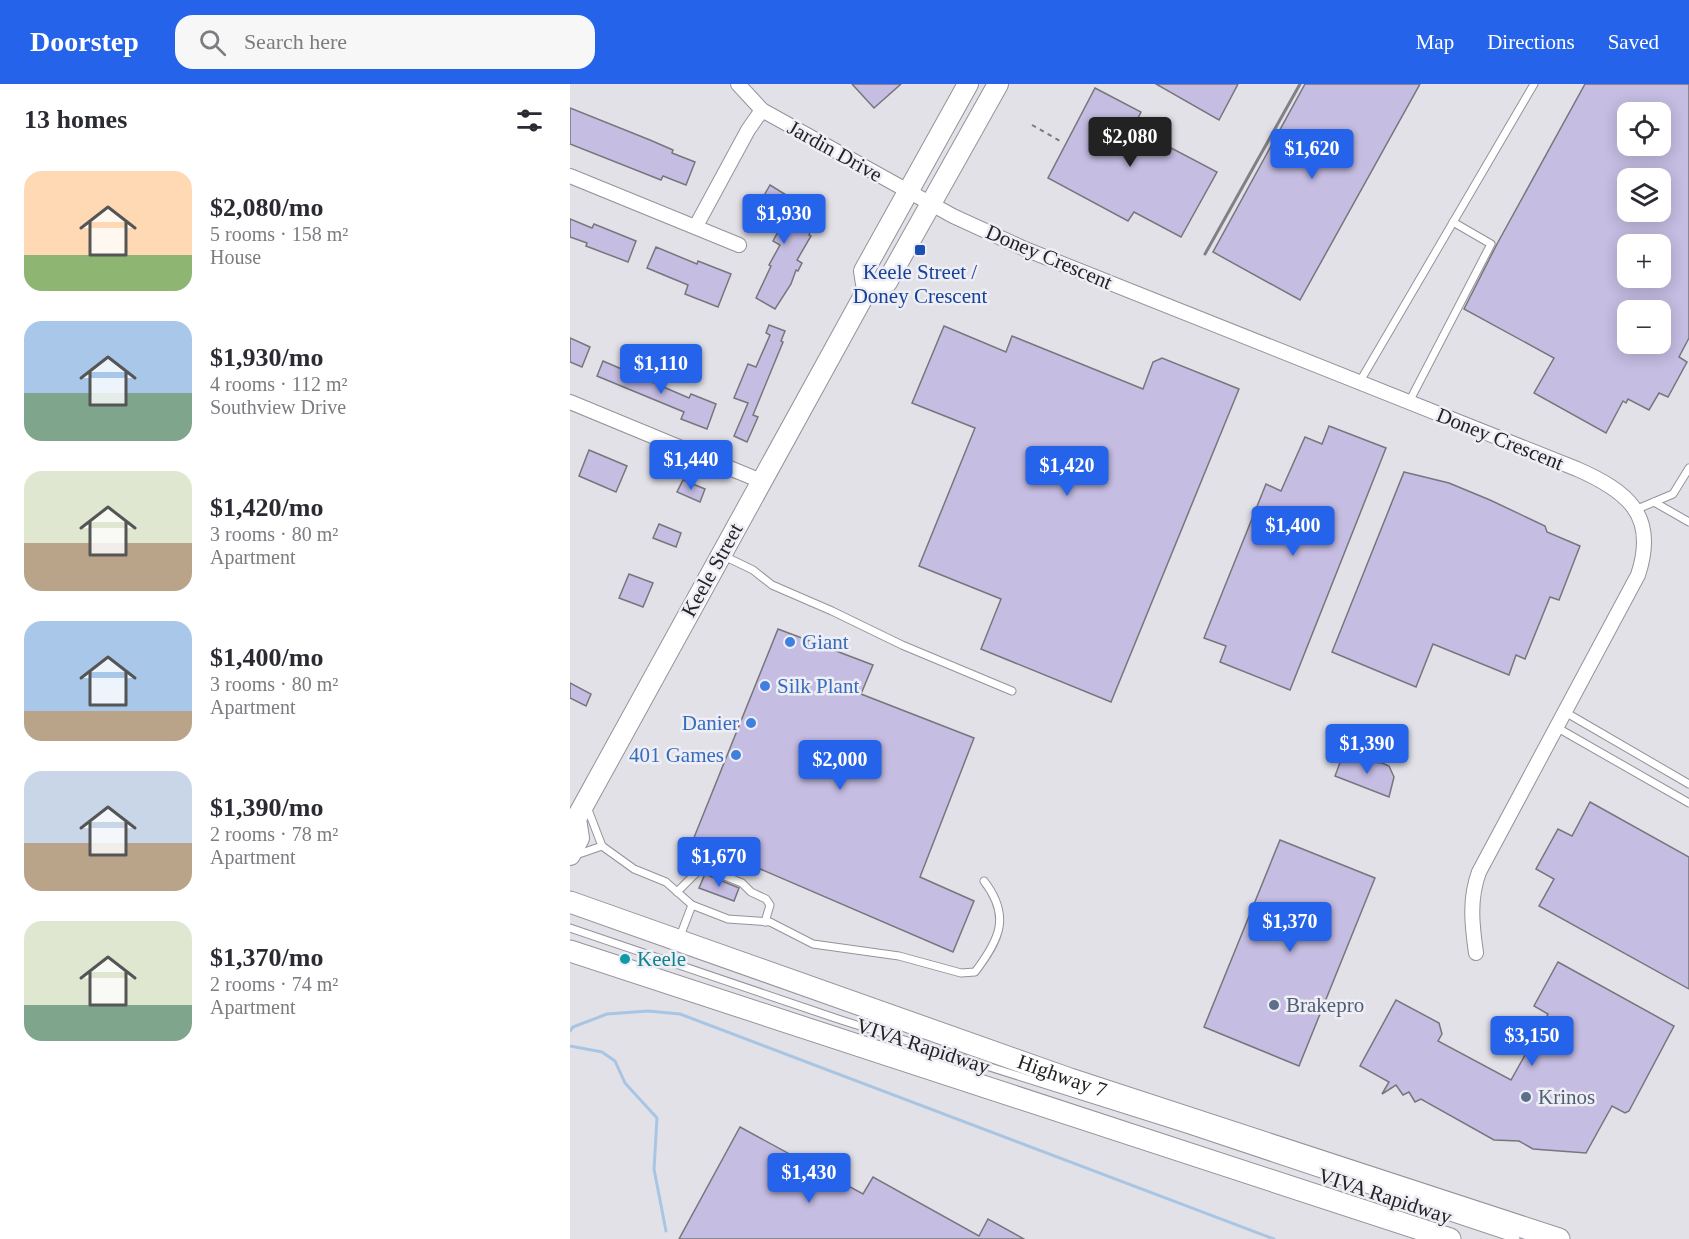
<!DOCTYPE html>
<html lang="en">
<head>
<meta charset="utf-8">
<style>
	body { margin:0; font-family:"Times New Roman",serif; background:#f7f7f7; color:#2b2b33; height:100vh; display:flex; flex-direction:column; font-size:22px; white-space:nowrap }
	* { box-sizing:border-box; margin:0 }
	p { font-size:20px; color:#7c7c81 }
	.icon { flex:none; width:33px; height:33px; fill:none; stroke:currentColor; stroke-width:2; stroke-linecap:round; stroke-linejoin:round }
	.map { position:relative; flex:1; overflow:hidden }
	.side { display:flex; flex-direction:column; background:#fff; width:570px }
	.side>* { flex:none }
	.controls { position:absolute; left:1047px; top:18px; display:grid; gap:12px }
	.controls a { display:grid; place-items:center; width:54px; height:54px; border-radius:12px; background:#fff; box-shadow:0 3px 15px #0003; font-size:30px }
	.price { position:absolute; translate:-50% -51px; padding:0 14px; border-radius:6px; background:#2563eb; color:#fff; font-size:20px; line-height:39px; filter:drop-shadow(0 2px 3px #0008) }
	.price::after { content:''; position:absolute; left:50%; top:36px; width:18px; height:14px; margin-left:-9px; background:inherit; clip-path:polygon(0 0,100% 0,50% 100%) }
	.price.selected { background:#222; color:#fff }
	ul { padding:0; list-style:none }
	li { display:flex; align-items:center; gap:18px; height:150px; padding:0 24px }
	li span { display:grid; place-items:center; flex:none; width:168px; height:120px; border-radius:18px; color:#555 }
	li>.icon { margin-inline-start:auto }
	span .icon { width:72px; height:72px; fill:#fffc; stroke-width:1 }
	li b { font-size:26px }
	h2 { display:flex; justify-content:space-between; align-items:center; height:72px; padding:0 24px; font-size:26px }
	header { display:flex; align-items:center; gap:36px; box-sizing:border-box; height:84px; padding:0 30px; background:#2563eb; color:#fff }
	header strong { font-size:28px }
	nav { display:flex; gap:33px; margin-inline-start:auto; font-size:21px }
	.search { width:420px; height:54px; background:#f7f7f7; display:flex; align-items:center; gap:15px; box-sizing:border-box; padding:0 21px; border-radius:18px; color:#7c7c81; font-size:22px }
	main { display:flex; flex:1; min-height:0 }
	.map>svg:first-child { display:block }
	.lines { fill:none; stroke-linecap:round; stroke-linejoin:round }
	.stream { stroke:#a8c5e3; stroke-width:3 }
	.building { fill:#c5bde2; stroke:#77767c; stroke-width:1.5; fill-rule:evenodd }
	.service-casing { stroke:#94939a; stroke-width:9 }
	.minor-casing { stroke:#94939a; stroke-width:16 }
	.secondary-casing { stroke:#94939a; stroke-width:22 }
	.primary-casing { stroke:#94939a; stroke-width:23 }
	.path { stroke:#7a797e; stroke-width:2; stroke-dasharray:4.5 4.5; stroke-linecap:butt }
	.service { stroke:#fff; stroke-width:7 }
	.minor { stroke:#fff; stroke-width:14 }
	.secondary { stroke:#fff; stroke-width:20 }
	.primary { stroke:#fff; stroke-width:21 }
	.rail { stroke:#818085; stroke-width:3 }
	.transit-dot { fill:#1a4fb4; stroke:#efeef5; stroke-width:2 }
	.shop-dot { fill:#3f7fe0; stroke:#efeef5; stroke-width:2 }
	.culture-dot { fill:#0f9aa8; stroke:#efeef5; stroke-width:2 }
	.service-dot { fill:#5c6f8a; stroke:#efeef5; stroke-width:2 }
	.labels { text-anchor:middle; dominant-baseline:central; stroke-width:5; stroke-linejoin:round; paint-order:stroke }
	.street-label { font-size:21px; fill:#232225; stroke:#efeef5 }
	.transit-label { font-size:21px; fill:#164399; stroke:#efeef5 }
	.shop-label { font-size:21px; fill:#366cbe; stroke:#efeef5; text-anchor:start }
	.culture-label { font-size:21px; fill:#0d838f; stroke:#efeef5; text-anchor:start }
	.service-label { font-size:21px; fill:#4e5e75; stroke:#efeef5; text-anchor:start }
</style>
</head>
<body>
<header>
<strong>Doorstep</strong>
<div class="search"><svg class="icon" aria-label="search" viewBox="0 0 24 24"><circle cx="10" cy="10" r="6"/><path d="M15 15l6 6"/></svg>Search here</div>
<nav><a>Map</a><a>Directions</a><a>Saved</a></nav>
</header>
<main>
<section class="side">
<h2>13 homes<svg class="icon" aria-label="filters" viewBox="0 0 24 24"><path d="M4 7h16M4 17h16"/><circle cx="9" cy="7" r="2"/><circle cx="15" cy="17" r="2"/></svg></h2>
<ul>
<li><span style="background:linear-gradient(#ffd9b3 70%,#8fb573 0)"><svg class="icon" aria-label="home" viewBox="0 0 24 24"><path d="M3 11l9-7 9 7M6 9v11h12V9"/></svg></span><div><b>$2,080/mo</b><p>5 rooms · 158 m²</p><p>House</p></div></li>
<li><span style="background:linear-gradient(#a9c7e8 60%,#7fa58c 0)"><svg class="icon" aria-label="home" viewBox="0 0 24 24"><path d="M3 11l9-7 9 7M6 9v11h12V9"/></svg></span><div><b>$1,930/mo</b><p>4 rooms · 112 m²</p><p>Southview Drive</p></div></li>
<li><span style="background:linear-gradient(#dfe7d0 60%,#b9a48a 0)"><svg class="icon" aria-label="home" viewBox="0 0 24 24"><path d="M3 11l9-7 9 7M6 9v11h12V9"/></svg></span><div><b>$1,420/mo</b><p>3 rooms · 80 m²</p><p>Apartment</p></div></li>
<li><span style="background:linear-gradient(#a9c7e8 75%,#b9a48a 0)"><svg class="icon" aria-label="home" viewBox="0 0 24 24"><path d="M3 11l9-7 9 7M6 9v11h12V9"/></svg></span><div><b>$1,400/mo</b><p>3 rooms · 80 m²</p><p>Apartment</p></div></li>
<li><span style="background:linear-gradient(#c9d6e8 60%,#b9a48a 0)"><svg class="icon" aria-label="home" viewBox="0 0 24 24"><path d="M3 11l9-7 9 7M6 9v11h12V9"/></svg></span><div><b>$1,390/mo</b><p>2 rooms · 78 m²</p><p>Apartment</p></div></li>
<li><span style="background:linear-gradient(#dfe7d0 70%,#7fa58c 0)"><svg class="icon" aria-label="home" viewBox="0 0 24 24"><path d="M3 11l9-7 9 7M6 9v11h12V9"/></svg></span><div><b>$1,370/mo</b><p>2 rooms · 74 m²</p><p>Apartment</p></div></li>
</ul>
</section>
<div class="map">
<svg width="1119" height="1155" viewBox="0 0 1119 1155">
	<rect width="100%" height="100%" fill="#e2e1e8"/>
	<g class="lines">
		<g class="stream">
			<path d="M0 947 3 943 37 930 78 927 110 930 704 1155"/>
			<path d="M0 962 32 968 45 977 55 999 87 1034 84 1085 96 1147"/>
		</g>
	</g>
	<g class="building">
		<path d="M282 0H331L304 24Z"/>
		<path d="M586 0H668L649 36Z"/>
		<path d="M735 0H850L730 216 643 168Z"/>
		<path d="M1015 0H1119V254L1109 273 1117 278 1098 313 1089 309 1079 326 1058 315 1056 319 1053 317 1036 349 964 309 984 274 894 225 927 160ZM1058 28H1090V62H1058ZM1058 94H1090V128H1058ZM1058 160H1090V194H1058ZM1058 226H1090V260H1058Z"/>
		<path d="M525 4 571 28 563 44 647 88 611 153 564 128 558 137 478 94Z"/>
		<path d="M0 24 80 56 103 66 102 69 125 78 116 101 93 92 91 96 0 60Z"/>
		<path d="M200 101 234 122 241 146 239 151 241 152 227 176 232 179 228 187 226 186 221 200 205 225 186 214 201 182 199 181 210 161 203 157 214 137 188 122Z"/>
		<path d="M0 135 22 144 24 140 66 157 58 178 16 162 17 159 0 153Z"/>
		<path d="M86 163 127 180 128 177 161 190 148 223 115 210 118 201 77 184Z"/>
		<path d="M199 241 215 247 211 257 213 258 183 331 188 333 177 358 164 352 178 319 164 314 178 280 186 283 200 251 196 249Z"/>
		<path d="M374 242 436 268 442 252 573 305 583 278 592 274 669 305 541 618 411 565 431 515 349 482 405 344 342 319Z"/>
		<path d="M0 254 20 263 12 283 0 278Z"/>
		<path d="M33 277 119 314 121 310 146 320 137 345 111 335 114 328 27 292Z"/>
		<path d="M759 342 816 364 720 606 650 578 656 562 634 554 696 400 711 407 735 353 752 360Z"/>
		<path d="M19 366 57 382 46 408 9 392Z"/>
		<path d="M834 388 879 399 920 416 975 442 977 448 1010 462 989 516 980 513 955 575 946 571 939 591 863 560 846 603 762 568Z"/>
		<path d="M113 396 135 405 130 418 107 408Z"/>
		<path d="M89 440 111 449 106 463 83 454Z"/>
		<path d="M59 490 83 499 73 523 49 514Z"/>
		<path d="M208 545 303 581 291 610 404 654 350 793 404 817 383 868 123 756Z"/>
		<path d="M0 599 21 610 16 622 0 614Z"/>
		<path d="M771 676 812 679 819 682 824 693 819 713 765 692Z"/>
		<path d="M1020 718 1119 773V905L969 822 984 795 966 785 988 745 1002 752Z"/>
		<path d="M710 756 805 794 729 982 634 943Z"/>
		<path d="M135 790 169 804 164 817 129 804Z"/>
		<path d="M988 878 1104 942 1059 1027 1055 1029 1042 1022 1016 1069 963 1065 949 1057 924 1056 851 1015 845 1018 839 1008 833 1011 826 1001 812 1010 819 998 790 982 826 916 869 939 872 950 868 957 941 996 978 930 964 922Z"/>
		<path d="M170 1043 293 1110 303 1093 409 1152 418 1135 454 1155H109Z"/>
	</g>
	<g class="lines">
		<g class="service-casing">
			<g id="service">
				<path d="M789 299 964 0"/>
				<path d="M839 318 921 160 883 138"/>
				<path d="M1084 418 1119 438"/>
				<path d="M1065 426 1103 410 1119 384"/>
				<path d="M154 472 183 486 202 501 262 527 332 561 442 607"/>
				<path d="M995 628 1119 700"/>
				<path d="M986 643 1119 719"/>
				<path d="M17 723 32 762 64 785 96 798 122 821 109 855"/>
				<path d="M6 771 32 762"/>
				<path d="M107 808 128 787 135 784 172 799 181 808 196 815 200 821 195 838"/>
				<path d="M122 821 158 835 200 838 243 860 329 872 391 889 405 888C430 855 441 832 414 797"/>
				<path d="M0 844 271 936 616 1045 946 1155"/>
			</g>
		</g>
		<g class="minor-casing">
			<g id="minor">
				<path d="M168 0 192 26 383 132 455 165 1007 385C1057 407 1088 431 1068 491L909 788C899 815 902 841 906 869"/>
				<path d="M0 92 169 161"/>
				<path d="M126 142 178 46 192 26"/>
				<path d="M0 318 191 397"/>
			</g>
		</g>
		<g class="secondary-casing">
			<g id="secondary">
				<path d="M297 206 317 198 428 0"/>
				<path d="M0 771 9 754 6 735 297 206 294 187 398 0"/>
			</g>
		</g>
		<g class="primary-casing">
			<g id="primary">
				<path id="s1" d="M0 818 500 995 989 1155"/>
				<path d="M0 867 880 1155"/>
			</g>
		</g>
		<path class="path" d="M462 41 490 57"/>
		<use href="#service" class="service"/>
		<use href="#minor" class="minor"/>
		<use href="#secondary" class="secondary"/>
		<use href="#primary" class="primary"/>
		<path class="rail" d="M635 170 730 0"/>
	</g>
	<rect class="transit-dot" x="344" y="160" width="12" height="12" rx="3"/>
	<g class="shop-dot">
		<circle cx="220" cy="558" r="6"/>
		<circle cx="195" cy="602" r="6"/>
		<circle cx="181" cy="639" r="6"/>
		<circle cx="166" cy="671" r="6"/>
	</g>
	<circle class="culture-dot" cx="55" cy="875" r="6"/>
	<g class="service-dot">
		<circle cx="704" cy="921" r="6"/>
		<circle cx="956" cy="1013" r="6"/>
	</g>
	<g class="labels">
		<g class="street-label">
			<text transform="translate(265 67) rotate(29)">Jardin Drive</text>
			<text transform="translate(479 173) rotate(23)">Doney Crescent</text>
			<text transform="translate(930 355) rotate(22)">Doney Crescent</text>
			<text transform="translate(142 486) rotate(-61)">Keele Street</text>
			<text transform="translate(353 962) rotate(18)">VIVA Rapidway</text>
			<text stroke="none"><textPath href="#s1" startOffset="522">Highway 7</textPath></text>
			<text transform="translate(815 1112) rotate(18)">VIVA Rapidway</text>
		</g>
		<g class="transit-label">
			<text x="350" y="188">Keele Street /<tspan x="350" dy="24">Doney Crescent</tspan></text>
		</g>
		<g class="shop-label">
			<text x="232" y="558">Giant</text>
			<text x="207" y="602">Silk Plant</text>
			<text x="169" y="639" text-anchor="end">Danier</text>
			<text x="154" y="671" text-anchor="end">401 Games</text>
		</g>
		<g class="culture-label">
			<text x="67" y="875">Keele</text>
		</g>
		<g class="service-label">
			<text x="716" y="921">Brakepro</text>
			<text x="968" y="1013">Krinos</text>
		</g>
	</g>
</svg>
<div class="controls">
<a><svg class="icon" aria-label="locate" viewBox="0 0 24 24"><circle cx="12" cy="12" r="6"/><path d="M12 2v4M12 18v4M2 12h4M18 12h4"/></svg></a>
<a><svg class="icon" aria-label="layers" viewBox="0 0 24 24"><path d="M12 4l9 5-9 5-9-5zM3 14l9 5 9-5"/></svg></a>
<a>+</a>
<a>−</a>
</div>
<b class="price selected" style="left:560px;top:84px">$2,080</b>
<b class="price" style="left:742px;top:96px">$1,620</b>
<b class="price" style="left:214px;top:161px">$1,930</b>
<b class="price" style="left:91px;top:311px">$1,110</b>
<b class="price" style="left:121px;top:407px">$1,440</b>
<b class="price" style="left:497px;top:413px">$1,420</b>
<b class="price" style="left:723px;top:473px">$1,400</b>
<b class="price" style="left:797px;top:691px">$1,390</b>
<b class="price" style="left:270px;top:707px">$2,000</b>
<b class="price" style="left:149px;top:804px">$1,670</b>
<b class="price" style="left:720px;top:869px">$1,370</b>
<b class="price" style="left:962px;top:983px">$3,150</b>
<b class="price" style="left:239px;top:1120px">$1,430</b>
</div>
</main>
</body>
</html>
